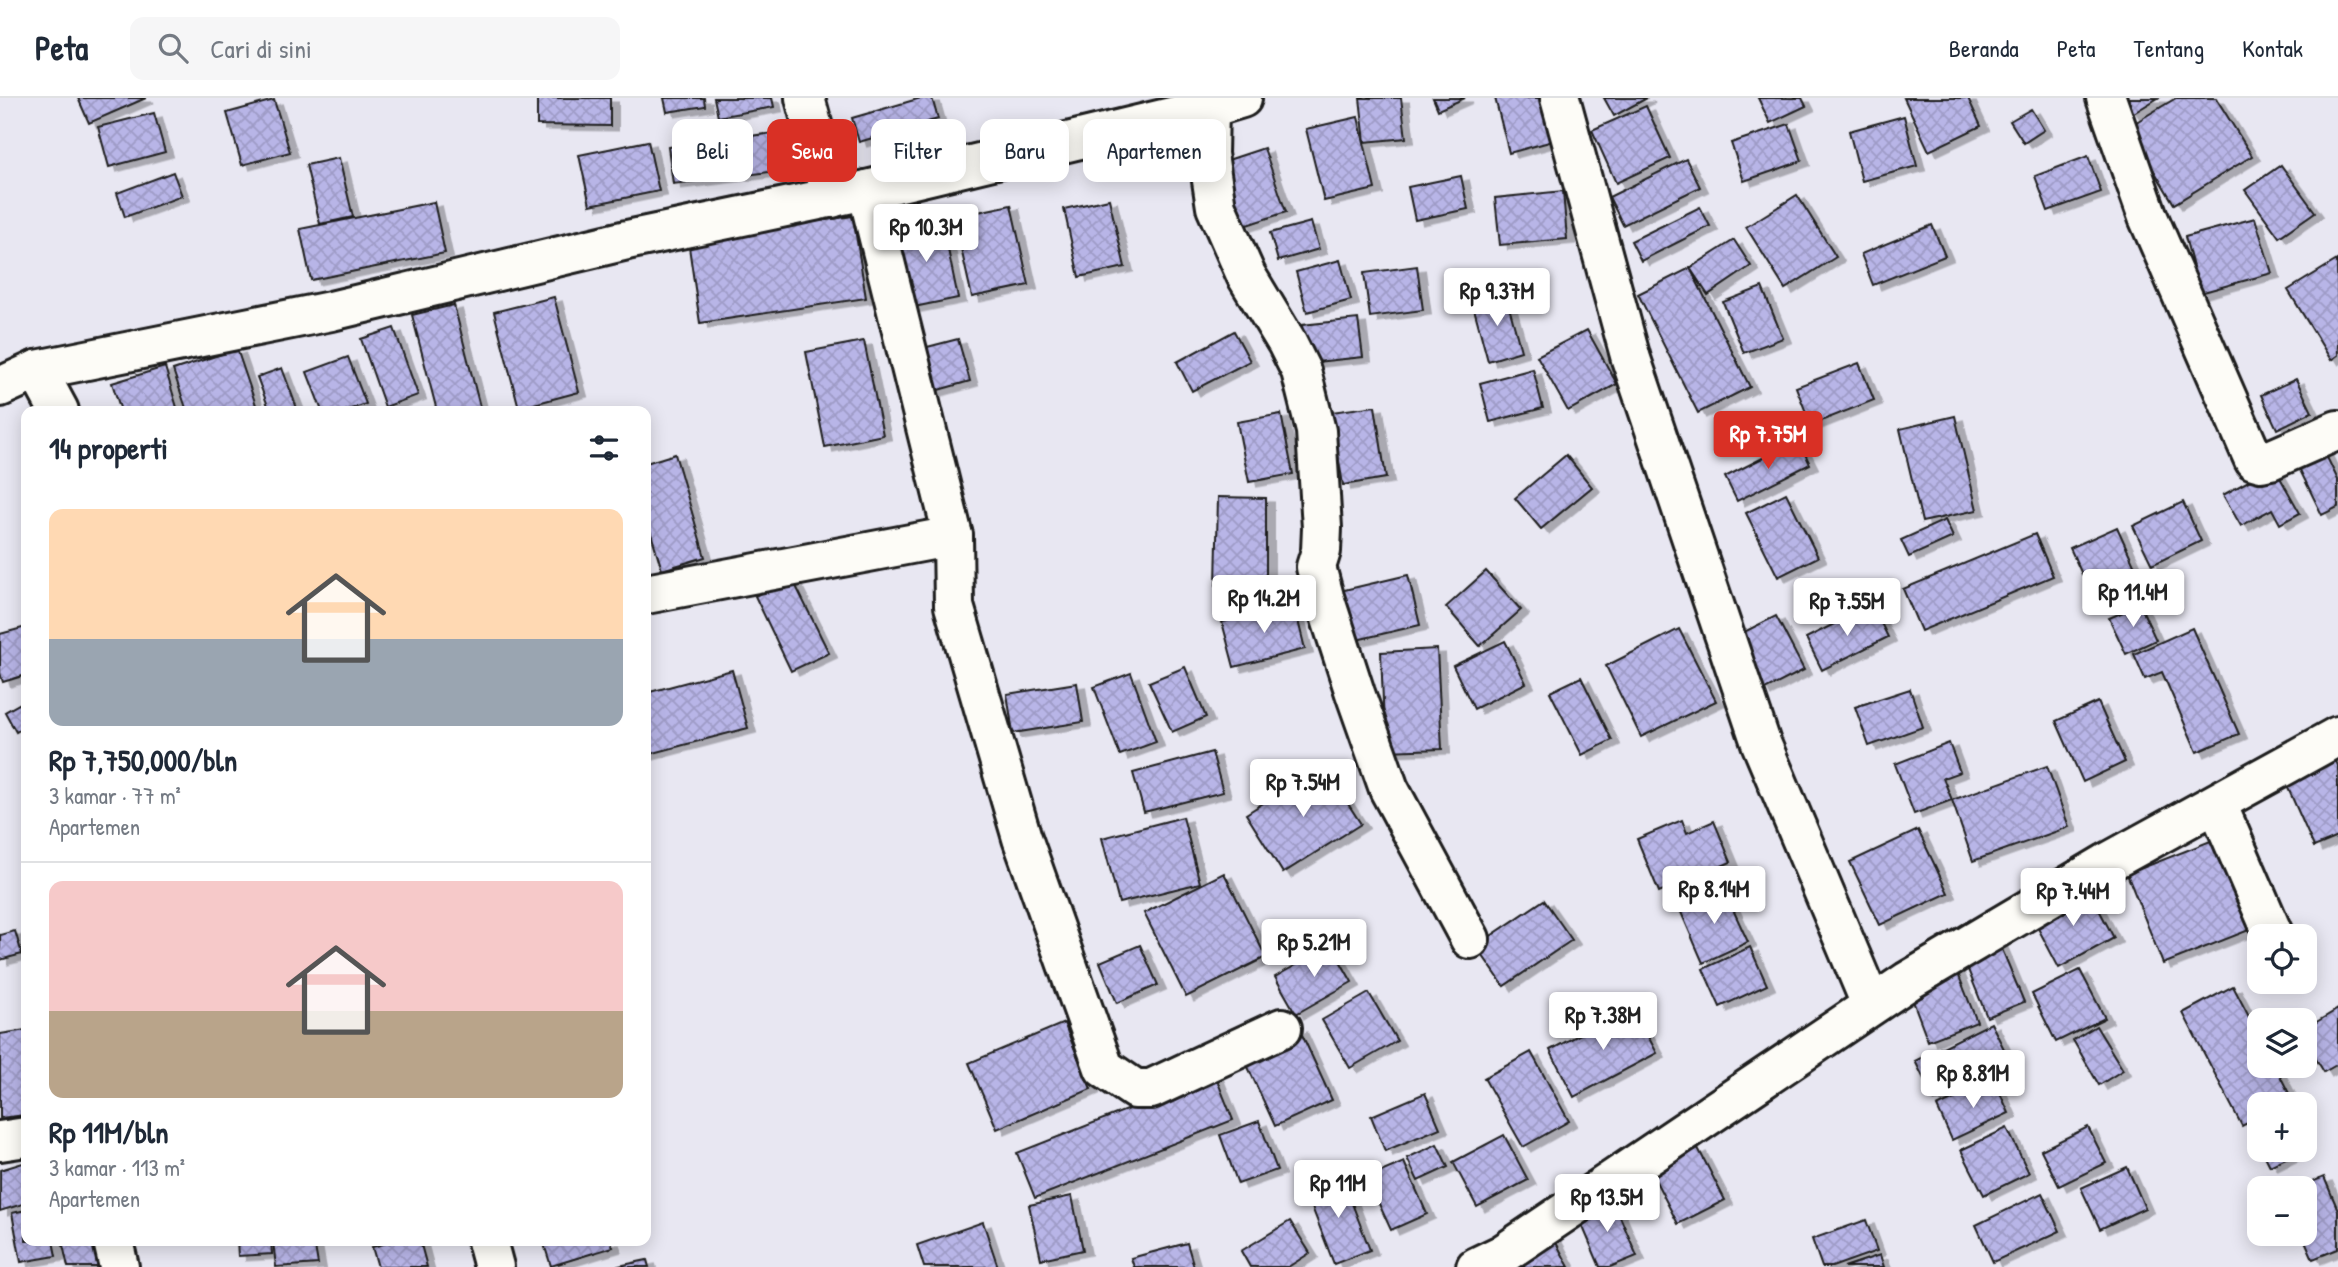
<!DOCTYPE html>
<html lang="id">
<head>
<meta charset="utf-8">
<style>
	body { margin:0; font-family:"Patrick Hand",sans-serif; background:#f6f6f7; color:#1f2937; height:100vh; display:flex; flex-direction:column; font-size:26px; white-space:nowrap }
	* { box-sizing:border-box; margin:0 }
	p { font-size:23px; color:#747a83 }
	.icon { flex:none; width:38px; height:38px; fill:none; stroke:currentColor; stroke-width:2; stroke-linecap:round; stroke-linejoin:round }
	.map { position:relative; flex:1; overflow:hidden }
	.panel { position:absolute; left:21px; top:308px; width:630px; height:840px; display:flex; flex-direction:column; background:#fff; border-radius:14px; box-shadow:0 4px 18px #0003 }
	.panel>* { flex:none }
	.banner { position:absolute; left:672px; top:21px; width:665px; height:63px; display:flex; gap:14px }
	.tools { position:absolute; left:2247px; top:826px; display:grid; gap:14px }
	.tools a { display:grid; place-items:center; width:70px; height:70px; border-radius:14px; background:#fff; box-shadow:0 4px 18px #0003; font-size:35px }
	.price { position:absolute; translate:-50% -60px; padding:0 16px; border-radius:7px; background:#fff; color:#222; font-size:23px; line-height:46px; filter:drop-shadow(0 2px 4px #0008) }
	.price::after { content:''; position:absolute; left:50%; top:42px; width:21px; height:16px; margin-left:-10px; background:inherit; clip-path:polygon(0 0,100% 0,50% 100%) }
	.price.selected { background:#d93025; color:#fff }
	ul { padding:0; list-style:none }
	li { display:grid; align-content:center; gap:14px; height:371px; padding:0 28px }
	li+li { border-top:2px solid #e0e1e3 }
	li span { display:grid; place-items:center; height:217px; border-radius:14px; color:#555 }
	li>.icon { margin-inline-start:auto }
	span .icon { width:126px; height:126px; fill:#fffc; stroke-width:1 }
	li b { font-size:30px }
	h2 { display:flex; justify-content:space-between; align-items:center; height:84px; padding:0 28px; font-size:30px }
	.chip { padding:0 24px; border-radius:14px; background:#fff; box-shadow:0 4px 18px #0003; font-size:24px; line-height:63px }
	.chip.selected { background:#d93025; color:#fff }
	header { display:flex; align-items:center; gap:42px; box-sizing:border-box; height:98px; padding:0 35px; background:#fff; border-bottom:2px solid #e0e1e3 }
	header strong { font-size:33px }
	nav { display:flex; gap:38px; margin-inline-start:auto; font-size:24px }
	.search { width:490px; height:63px; background:#f6f6f7; display:flex; align-items:center; gap:18px; box-sizing:border-box; padding:0 24px; border-radius:14px; color:#747a83; font-size:26px }
	.map>svg:first-child { display:block }
	.building { fill:url(#building-cross-hatch); stroke:#1c1c1c; stroke-width:2; filter:url(#shadow) }
	.lines { fill:none; stroke-linecap:round; stroke-linejoin:round }
	.minor-casing { stroke:#1c1c1c; stroke-width:44 }
	.minor { stroke:#fdfcf7; stroke-width:38 }
</style>
</head>
<body>
<header>
<strong>Peta</strong>
<div class="search"><svg class="icon" aria-label="search" viewBox="0 0 24 24"><circle cx="10" cy="10" r="6"/><path d="M15 15l6 6"/></svg>Cari di sini</div>
<nav><a>Beranda</a><a>Peta</a><a>Tentang</a><a>Kontak</a></nav>
</header>
<div class="map">
<svg width="2338" height="1169" viewBox="0 0 2338 1169">
	<defs>
		<pattern id="building-cross-hatch" width="8" height="8" patternUnits="userSpaceOnUse" patternTransform="scale(1.75)"><rect width="8" height="8" fill="#b8b5e7"/><path d="M0 0l8 8M0 8l8-8" fill="none" stroke="#9e9bc6"/></pattern>
		<filter id="shadow"><feDropShadow dx="8" dy="4.5" stdDeviation="0" flood-color="#0004"/></filter>
	</defs>
	<rect width="100%" height="100%" fill="#e8e7f2"/>
	<filter id="ink" filterUnits="userSpaceOnUse"><feTurbulence type="fractalNoise" baseFrequency=".0143" numOctaves="2"/><feDisplacementMap in="SourceGraphic" scale="14" xChannelSelector="R" yChannelSelector="G"/><feConvolveMatrix kernelMatrix="1 2 1 2 8 2 1 2 1" color-interpolation-filters="sRGB"/></filter>
	<g filter="url(#ink)">
		<g class="building">
			<path d="M78 0H146L89 25Z"/>
			<path d="M537 0H610V28L537 27Z"/>
			<path d="M664 0H704L705 8 667 14Z"/>
			<path d="M714 0H772L774 9 718 19Z"/>
			<path d="M921 0H932L938 21 859 44 852 20Z"/>
			<path d="M1360 0H1401L1406 40 1365 44Z"/>
			<path d="M1433 0H1465L1438 12Z"/>
			<path d="M1495 0H1542L1553 43 1509 55Z"/>
			<path d="M1604 0H1647L1614 18Z"/>
			<path d="M1758 0H1802L1806 8 1770 25Z"/>
			<path d="M1904 0H1968L1981 28 1929 53Z"/>
			<path d="M2121 0H2158L2132 16Z"/>
			<path d="M2176 0H2216L2252 58 2174 106 2128 29Z"/>
			<path d="M274 2 290 54 242 67 227 15Z"/>
			<path d="M1646 8 1670 60 1616 85 1592 32Z"/>
			<path d="M2031 11 2044 32 2024 45 2010 23Z"/>
			<path d="M154 15 165 54 109 69 98 29Z"/>
			<path d="M1904 18 1917 68 1862 83 1849 33Z"/>
			<path d="M1358 19 1375 91 1324 103 1306 31Z"/>
			<path d="M1789 26 1802 63 1744 83 1731 45Z"/>
			<path d="M773 35 778 73 673 86 668 49Z"/>
			<path d="M648 43 659 93 590 107 579 57Z"/>
			<path d="M1264 50 1286 114 1244 128 1222 64Z"/>
			<path d="M2088 58 2101 94 2048 113 2035 78Z"/>
			<path d="M339 60 353 119 320 126 306 67Z"/>
			<path d="M1686 61 1700 89 1623 127 1609 99Z"/>
			<path d="M2281 67 2315 114 2279 139 2245 92Z"/>
			<path d="M173 74 182 98 125 119 117 95Z"/>
			<path d="M1461 78 1468 111 1415 122 1408 89Z"/>
			<path d="M1563 93 1567 141 1500 147 1495 100Z"/>
			<path d="M1797 97 1836 159 1785 191 1746 129Z"/>
			<path d="M1109 101 1125 169 1079 179 1064 111Z"/>
			<path d="M434 104 445 155 311 182 300 131Z"/>
			<path d="M1011 107 1029 187 972 199 954 119Z"/>
			<path d="M1700 109 1710 128 1641 163 1631 143Z"/>
			<path d="M853 118 866 200 700 225 688 142Z"/>
			<path d="M2255 120 2272 175 2200 195 2185 139Z"/>
			<path d="M942 122 958 200 909 210 893 132Z"/>
			<path d="M1311 124 1319 151 1278 163 1270 135Z"/>
			<path d="M1932 127 1945 158 1873 187 1861 156Z"/>
			<path d="M1734 142 1751 168 1708 197 1690 170Z"/>
			<path d="M1340 162 1351 202 1307 214 1296 174Z"/>
			<path d="M2337 162 2338 257 2331 262 2288 192Z"/>
			<path d="M1417 168 1423 212 1370 219 1364 175Z"/>
			<path d="M1690 170 1750 289 1698 315 1638 196Z"/>
			<path d="M1762 189 1783 240 1744 255 1723 204Z"/>
			<path d="M1506 198 1521 253 1488 263 1473 207Z"/>
			<path d="M554 199 579 294 519 310 494 214Z"/>
			<path d="M454 207 481 313H437L412 217Z"/>
			<path d="M1358 221 1363 259 1307 265 1302 227Z"/>
			<path d="M394 230 418 297 385 309 361 241Z"/>
			<path d="M1587 232 1617 286 1568 313 1537 258Z"/>
			<path d="M1234 233 1250 263 1192 293 1177 264Z"/>
			<path d="M958 241 970 283 924 296 912 253Z"/>
			<path d="M864 243 883 337 825 349 806 254Z"/>
			<path d="M237 251 258 313H187L173 272Z"/>
			<path d="M348 259 366 306 345 313H322L307 274Z"/>
			<path d="M1859 265 1874 302 1811 327 1796 289Z"/>
			<path d="M165 269 178 313H121L112 285Z"/>
			<path d="M282 270 298 313H270L257 279Z"/>
			<path d="M1533 271 1543 310 1490 324 1480 285Z"/>
			<path d="M2296 281 2312 314 2277 331 2261 297Z"/>
			<path d="M1375 308 1386 380 1343 387 1331 314Z"/>
			<path d="M1281 316 1293 376 1249 384 1237 324Z"/>
			<path d="M1955 318 1977 412 1922 424 1900 331Z"/>
			<path d="M1798 342 1810 366 1737 403 1725 379Z"/>
			<path d="M2322 349 2338 382V409L2322 417 2295 362Z"/>
			<path d="M675 356 705 459 662 472 646 419V365Z"/>
			<path d="M1566 357 1592 389 1541 431 1515 400Z"/>
			<path d="M2274 369 2300 415 2280 426 2272 411 2241 428 2223 397Z"/>
			<path d="M1786 395 1818 459 1778 479 1746 415Z"/>
			<path d="M1218 399 1266 400V489L1216 487Z"/>
			<path d="M2183 404 2201 443 2152 467 2133 428Z"/>
			<path d="M1945 422 1953 439 1909 459 1901 442Z"/>
			<path d="M2117 429 2137 473 2090 494 2070 450Z"/>
			<path d="M2035 436 2053 478 1921 533 1903 491Z"/>
			<path d="M1486 473 1521 512 1480 548 1446 509Z"/>
			<path d="M1408 477 1420 527 1352 543 1340 493Z"/>
			<path d="M792 480 829 555 791 573 755 498Z"/>
			<path d="M1294 506 1305 551 1234 569 1222 524Z"/>
			<path d="M1872 507 1888 539 1822 572 1806 540Z"/>
			<path d="M2140 507 2156 542 2126 556 2109 520Z"/>
			<path d="M1776 518 1804 572 1763 593 1736 538Z"/>
			<path d="M26 529V577L3 584 0 575V536Z"/>
			<path d="M2192 530 2239 636 2197 654 2162 574 2145 581 2134 556Z"/>
			<path d="M1679 531 1716 603 1641 639 1606 568Z"/>
			<path d="M1505 543 1526 585 1474 611 1453 568Z"/>
			<path d="M1437 551 1442 651 1385 653 1381 554Z"/>
			<path d="M1185 569 1206 619 1172 634 1149 584Z"/>
			<path d="M732 572 748 630 646 657V595Z"/>
			<path d="M1131 575 1156 644 1120 657 1094 589Z"/>
			<path d="M1581 579 1612 642 1582 657 1550 594Z"/>
			<path d="M1077 585 1083 624 1013 635 1007 596Z"/>
			<path d="M1910 591 1923 629 1869 648 1855 609Z"/>
			<path d="M26 602V628L16 634 5 614Z"/>
			<path d="M2098 604 2125 664 2083 684 2056 623Z"/>
			<path d="M1949 645 1960 674 1943 680 1952 702 1914 716 1895 666Z"/>
			<path d="M1212 654 1223 694 1144 714 1133 675Z"/>
			<path d="M2335 660 2338 668V739L2314 749 2284 681Z"/>
			<path d="M1323 667 1361 726 1283 775 1246 716Z"/>
			<path d="M2047 668 2069 729 1973 763 1952 702Z"/>
			<path d="M1183 719 1200 785 1119 805 1102 740Z"/>
			<path d="M1682 722 1687 735 1714 723 1731 764 1659 794 1637 741Z"/>
			<path d="M1918 732 1948 795 1880 827 1850 764Z"/>
			<path d="M2213 742 2249 832 2163 866 2127 776Z"/>
			<path d="M1224 775 1266 859 1186 899 1144 815Z"/>
			<path d="M2087 789 2114 840 2059 870 2032 819Z"/>
			<path d="M1724 792 1748 844 1703 865 1680 812Z"/>
			<path d="M1544 802 1572 842 1504 888 1476 848Z"/>
			<path d="M15 833 22 856 0 862V837Z"/>
			<path d="M1999 844 2024 904 1987 919 1963 859Z"/>
			<path d="M1140 847 1158 887 1117 905 1100 864Z"/>
			<path d="M1331 847 1352 884 1296 916 1275 879Z"/>
			<path d="M1750 849 1767 887 1720 909 1703 871Z"/>
			<path d="M1955 868 1977 924 1928 943 1907 887Z"/>
			<path d="M2080 872 2105 920 2056 944 2032 896Z"/>
			<path d="M2233 888 2259 938V968H2275L2292 1001 2283 1006H2259V1019L2242 1028 2183 915Z"/>
			<path d="M1369 895 1397 943 1350 970 1322 922Z"/>
			<path d="M1632 909 1657 955 1574 999 1550 952Z"/>
			<path d="M2338 911V966L2324 974 2305 943V931Z"/>
			<path d="M1064 925 1091 991 997 1031 969 965Z"/>
			<path d="M1991 925 2011 965 1935 1003 1915 963Z"/>
			<path d="M2096 928 2123 972 2099 987 2073 942Z"/>
			<path d="M1299 930 1332 1002 1275 1028 1242 956Z"/>
			<path d="M26 932V1017L0 1020V936Z"/>
			<path d="M1531 954 1569 1023 1523 1049 1484 980Z"/>
			<path d="M1215 977 1233 1022 1035 1100 1017 1055Z"/>
			<path d="M1994 982 2009 1015 1952 1042 1937 1009Z"/>
			<path d="M1425 995 1440 1030 1385 1053 1371 1018Z"/>
			<path d="M1259 1023 1277 1072 1238 1086 1220 1037Z"/>
			<path d="M2088 1029 2106 1065 2059 1088 2041 1052Z"/>
			<path d="M2007 1030 2029 1075 1984 1097 1961 1052Z"/>
			<path d="M1504 1037 1528 1082 1477 1109 1453 1064Z"/>
			<path d="M1437 1046 1448 1069 1418 1083 1407 1060Z"/>
			<path d="M1698 1050 1725 1102 1678 1126 1651 1074Z"/>
			<path d="M2262 1052H2302L2270 1068Z"/>
			<path d="M26 1064V1105L0 1113V1072Z"/>
			<path d="M1404 1064 1427 1116 1391 1132 1367 1080Z"/>
			<path d="M2127 1069 2145 1110 2100 1131 2081 1090Z"/>
			<path d="M1341 1077 1370 1152 1334 1166 1305 1091Z"/>
			<path d="M2324 1079 2338 1112V1151L2313 1161 2302 1136H2305V1090H2297Z"/>
			<path d="M2042 1095 2060 1133 1993 1164 1976 1127Z"/>
			<path d="M1072 1098 1083 1152 1041 1161 1029 1107Z"/>
			<path d="M1612 1100 1637 1158 1610 1169H1600L1577 1115Z"/>
			<path d="M26 1112V1143H53L56 1158 21 1164 12 1115Z"/>
			<path d="M1866 1122 1877 1153 1832 1169H1822L1812 1141Z"/>
			<path d="M1290 1123 1310 1155 1288 1169H1250L1241 1153Z"/>
			<path d="M983 1124 998 1169H924L917 1147Z"/>
			<path d="M1552 1137 1569 1169H1492Z"/>
			<path d="M62 1143H102L108 1169H68Z"/>
			<path d="M237 1143H271L272 1156 238 1158Z"/>
			<path d="M273 1143H314L318 1166 276 1169Z"/>
			<path d="M395 1143H420L427 1169H378L372 1149Z"/>
			<path d="M543 1143H611L613 1149 551 1168Z"/>
			<path d="M1187 1145 1194 1169H1134L1131 1160Z"/>
			<path d="M1880 1157 1884 1169H1844Z"/>
			<path d="M647 1162 649 1169H614Z"/>
		</g>
		<g class="lines">
			<g class="minor-casing">
				<g id="minor">
					<path d="M805 0 832 100"/>
					<path d="M1560 0 1631 261 1761 645 1871 906"/>
					<path d="M2106 0 2148 119 2254 362 2261 364 2270 362 2338 332"/>
					<path d="M1209 10 1208 56 1216 109 1246 177 1287 245 1301 273 1316 333 1322 430 1321 453 1316 469 1324 499 1355 595 1389 691 1470 841"/>
					<path d="M867 92 953 438 954 508 1022 740 1104 970 1135 991H1151L1282 930"/>
					<path d="M37 272 59 313"/>
					<path d="M0 289 37 272 331 213 627 142 867 92 1209 10 1242 0"/>
					<path d="M646 496 953 438"/>
					<path d="M2217 706 2274 838"/>
					<path d="M0 1043 26 1039"/>
					<path d="M113 1143 119 1169"/>
					<path d="M487 1143 494 1169"/>
					<path d="M1476 1169 1503 1156 1908 883 2107 765 2338 638"/>
				</g>
			</g>
			<use href="#minor" class="minor"/>
		</g>
	</g>
</svg>
<div class="tools">
<a><svg class="icon" aria-label="locate" viewBox="0 0 24 24"><circle cx="12" cy="12" r="6"/><path d="M12 2v4M12 18v4M2 12h4M18 12h4"/></svg></a>
<a><svg class="icon" aria-label="layers" viewBox="0 0 24 24"><path d="M12 4l9 5-9 5-9-5zM3 14l9 5 9-5"/></svg></a>
<a>+</a>
<a>−</a>
</div>
<b class="price" style="left:926px;top:166px">Rp 10.3M</b>
<b class="price" style="left:1497px;top:230px">Rp 9.37M</b>
<b class="price selected" style="left:1768px;top:373px">Rp 7.75M</b>
<b class="price" style="left:2133px;top:531px">Rp 11.4M</b>
<b class="price" style="left:1264px;top:537px">Rp 14.2M</b>
<b class="price" style="left:1847px;top:540px">Rp 7.55M</b>
<b class="price" style="left:1303px;top:721px">Rp 7.54M</b>
<b class="price" style="left:1714px;top:828px">Rp 8.14M</b>
<b class="price" style="left:2073px;top:830px">Rp 7.44M</b>
<b class="price" style="left:1314px;top:881px">Rp 5.21M</b>
<b class="price" style="left:1603px;top:954px">Rp 7.38M</b>
<b class="price" style="left:1973px;top:1012px">Rp 8.81M</b>
<b class="price" style="left:1338px;top:1122px">Rp 11M</b>
<b class="price" style="left:1607px;top:1136px">Rp 13.5M</b>
<div class="banner">
<a class="chip">Beli</a>
<a class="chip selected">Sewa</a>
<a class="chip">Filter</a>
<a class="chip">Baru</a>
<a class="chip">Apartemen</a>
</div>
<section class="panel">
<h2>14 properti<svg class="icon" aria-label="filters" viewBox="0 0 24 24"><path d="M4 7h16M4 17h16"/><circle cx="9" cy="7" r="2"/><circle cx="15" cy="17" r="2"/></svg></h2>
<ul>
<li><span style="background:linear-gradient(#ffd9b3 60%,#9aa5b1 0)"><svg class="icon" aria-label="home" viewBox="0 0 24 24"><path d="M3 11l9-7 9 7M6 9v11h12V9"/></svg></span><div><b>Rp 7,750,000/bln</b><p>3 kamar · 77 m²</p><p>Apartemen</p></div></li>
<li><span style="background:linear-gradient(#f6c9c9 60%,#b9a48a 0)"><svg class="icon" aria-label="home" viewBox="0 0 24 24"><path d="M3 11l9-7 9 7M6 9v11h12V9"/></svg></span><div><b>Rp 11M/bln</b><p>3 kamar · 113 m²</p><p>Apartemen</p></div></li>
</ul>
</section>
</div>
</body>
</html>
